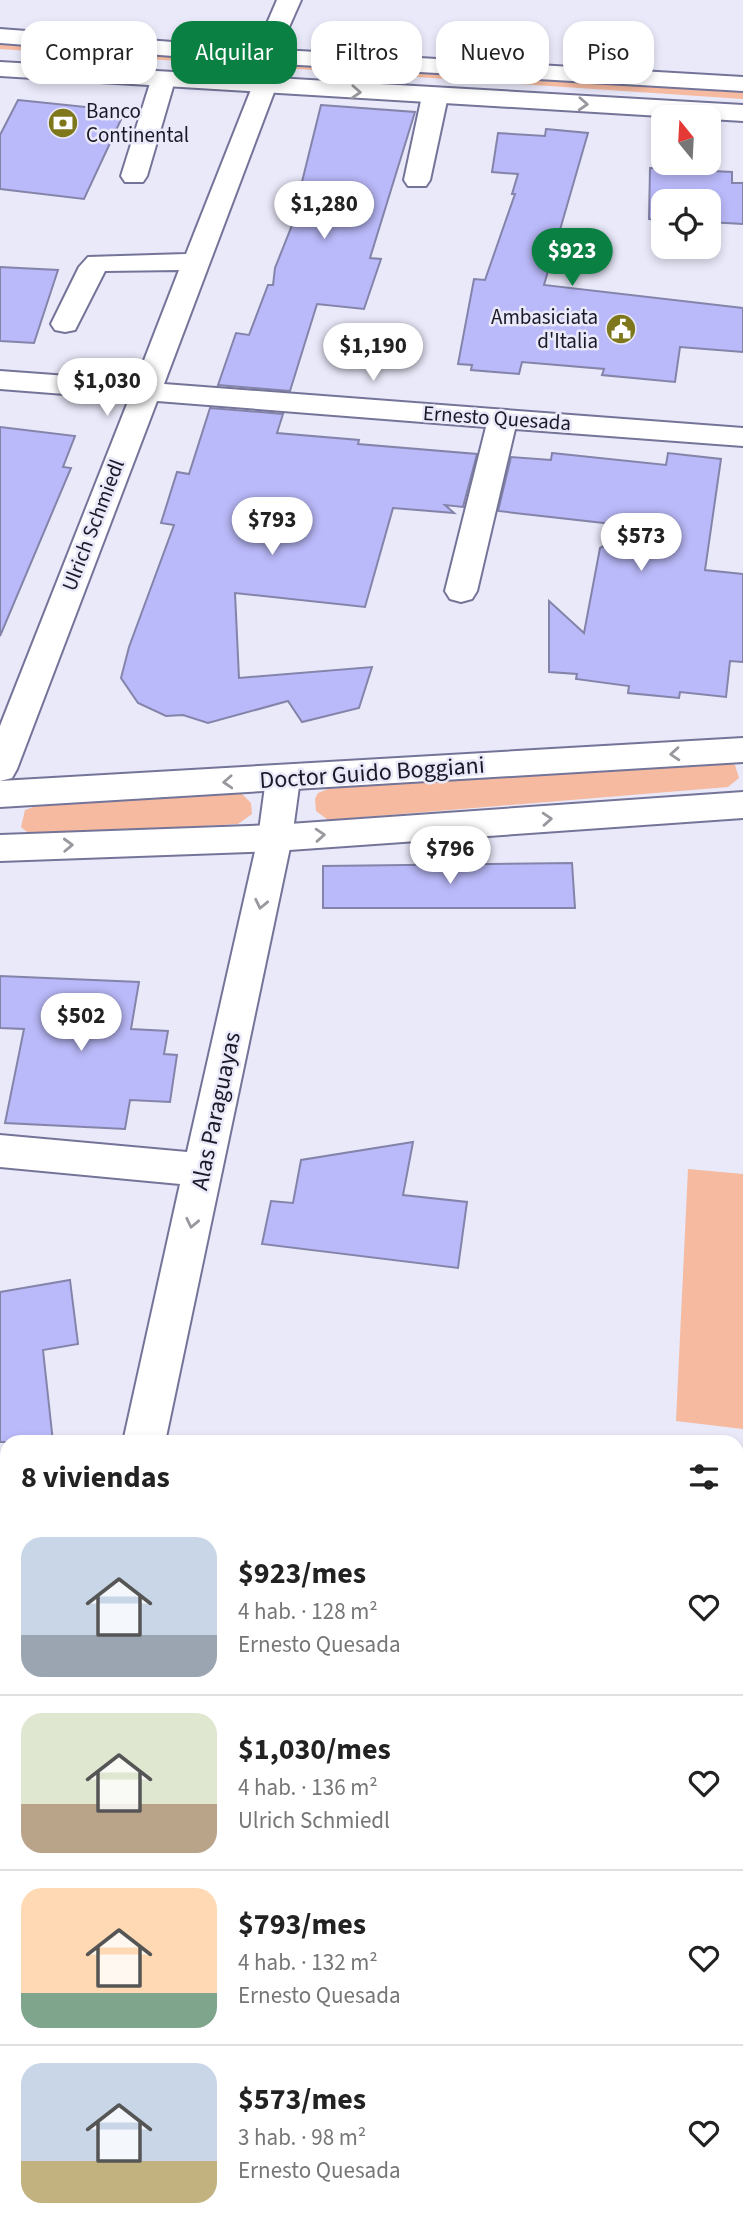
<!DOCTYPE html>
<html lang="es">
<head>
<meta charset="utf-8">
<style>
	body { margin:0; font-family:"Source Sans 3",sans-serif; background:#f6f6f6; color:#222; height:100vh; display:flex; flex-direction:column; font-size:26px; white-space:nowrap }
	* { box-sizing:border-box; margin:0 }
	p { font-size:23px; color:#767676 }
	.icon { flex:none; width:38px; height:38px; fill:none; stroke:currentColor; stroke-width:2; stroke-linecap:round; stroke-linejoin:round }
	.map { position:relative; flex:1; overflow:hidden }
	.details { position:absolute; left:0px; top:1435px; width:744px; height:798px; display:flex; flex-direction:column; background:#fff; border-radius:21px 21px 0 0; box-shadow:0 4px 10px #0003 }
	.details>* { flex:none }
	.hud { position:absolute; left:21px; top:21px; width:702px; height:63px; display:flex; gap:14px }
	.needle { width:46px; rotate:342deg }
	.buttons { position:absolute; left:651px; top:105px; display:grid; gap:14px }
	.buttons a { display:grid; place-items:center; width:70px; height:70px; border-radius:14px; background:#fff; box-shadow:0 4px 10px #0003; font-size:35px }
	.price { position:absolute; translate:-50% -60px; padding:0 16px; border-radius:24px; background:#fff; color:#222; font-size:23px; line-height:46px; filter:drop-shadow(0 2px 4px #0008) }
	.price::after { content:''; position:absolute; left:50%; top:42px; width:21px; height:16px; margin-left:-10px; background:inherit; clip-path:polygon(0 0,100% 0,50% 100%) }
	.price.selected { background:#0b8043; color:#fff }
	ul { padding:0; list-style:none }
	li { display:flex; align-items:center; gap:21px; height:175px; padding:0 21px }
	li+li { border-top:2px solid #e0e0e0 }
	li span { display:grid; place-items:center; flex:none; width:196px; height:140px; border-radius:21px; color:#555 }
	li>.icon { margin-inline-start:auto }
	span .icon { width:84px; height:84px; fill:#fffc; stroke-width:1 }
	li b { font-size:30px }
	h2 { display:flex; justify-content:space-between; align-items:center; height:84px; padding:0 21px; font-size:30px }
	.tag { padding:0 24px; border-radius:21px; background:#fff; box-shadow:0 4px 10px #0003; font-size:24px; line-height:63px }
	.tag.selected { background:#0b8043; color:#fff }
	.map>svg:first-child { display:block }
	.green { fill:#f5ba9f }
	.building { fill:#bab9f9; stroke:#8484aa; stroke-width:2 }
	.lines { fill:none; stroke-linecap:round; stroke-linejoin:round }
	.minor-casing { stroke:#747499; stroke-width:4 }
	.major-casing { stroke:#747499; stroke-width:4 }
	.highway-casing { stroke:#747499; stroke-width:4 }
	.minor { fill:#fff; fill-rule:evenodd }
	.major { fill:#fff; fill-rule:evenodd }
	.highway { fill:#fff; fill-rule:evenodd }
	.oneway { stroke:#98989e }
	.labels { text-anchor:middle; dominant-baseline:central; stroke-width:5; stroke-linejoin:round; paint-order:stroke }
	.far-poi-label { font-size:21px; fill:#1a1928; stroke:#e9e9fa; text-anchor:start }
	.far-street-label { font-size:21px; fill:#1a1928; stroke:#e9e9fa }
	.street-label { font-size:24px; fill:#1a1928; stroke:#e9e9fa }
</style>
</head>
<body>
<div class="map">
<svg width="743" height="2233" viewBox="0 0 743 2233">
	<rect width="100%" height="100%" fill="#e9e9fa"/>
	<g class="green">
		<path d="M0 43 743 92V99L0 49Z"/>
		<path d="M723 757 735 765 739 778 728 787 328 820 316 811 315 799 318 793 328 789Z"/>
		<path d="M241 793 251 803 252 814 238 824 32 836 21 827 25 810 39 805Z"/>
		<path d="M688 1169 743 1174V1429L676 1421Z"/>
	</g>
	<g class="building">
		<path d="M18 100 125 111 84 199 0 189V135Z"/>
		<path d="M321 105 415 112 370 258 381 259 364 309 317 304 290 391 218 385 236 333 249 335 268 285H273L275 268 298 210H295Z"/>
		<path d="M546 129 588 133 544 285 743 308V352L680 347 675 382 602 375 604 369 522 362 519 374 471 370 472 365 458 364 474 279 485 280 515 194H512L518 174 492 172 498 133 545 136Z"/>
		<path d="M650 168 732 172V183H743V224L709 222V201H663V220L649 219Z"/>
		<path d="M0 267 58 270 34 343 0 341Z"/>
		<path d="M210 408 283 414 277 433 359 440 358 444 477 454 463 507 445 505 454 513 393 508 365 607 235 593 239 678 372 667 359 708 302 722 288 701 208 723 183 715 166 716 138 703 121 678 129 647 174 525 161 523 177 472 189 474Z"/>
		<path d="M0 427 75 436 63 467 71 468 0 636Z"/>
		<path d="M552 453 666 465 668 453 721 459 705 570 743 574V662L730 661 726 697 680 692 679 698 628 693 629 686 576 679 577 674 549 672V601L584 633 600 548 639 527 498 511 511 457 551 460Z"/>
		<path d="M572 863 575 908H323V866Z"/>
		<path d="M0 976 139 982 131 1029 168 1031 164 1054 177 1055 170 1102 130 1100 125 1129 5 1123 24 1029 0 1028Z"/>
		<path d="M413 1142 403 1195 467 1202 458 1268 262 1244 271 1201 293 1203 301 1160Z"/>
		<path d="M70 1280 78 1344 43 1350 53 1442H0V1292Z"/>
	</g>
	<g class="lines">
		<g class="minor-casing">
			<g id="minor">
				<path d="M277 0H301L274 61H256L253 56Z"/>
				<path d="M163 73 172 75 175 80 147 176 143 182H125L121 176 151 80 154 75Z"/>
				<path d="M264 80 273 82 276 87 164 384 743 428V446L515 429 477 591 472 599 461 602 450 599 445 591 486 427 157 401 17 769 12 778 0 781V726L129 399 0 389V371L136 381 179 270 105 271 75 330 65 332 55 330 51 324 79 267 88 257 186 254 252 87 255 82Z"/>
				<path d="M435 88 444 91 448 96 430 180 426 186H408L404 180 422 96 426 91Z"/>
				<path d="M283 767 295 770 300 779 292 838 165 1442H123L180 1184 0 1167V1135L187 1152 258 838 266 779 271 770Z"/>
				<path d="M7 2048V2129L0 2132V2051Z"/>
			</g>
		</g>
		<g class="major-casing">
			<g id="major">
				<path d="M743 738V762L0 807V781Z"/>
				<path d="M743 792V818L275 851 0 861V835L275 825Z"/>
			</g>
		</g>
		<g class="highway-casing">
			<g id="highway">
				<path d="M0 29 265 49 743 77V91L265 63 0 43Z"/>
				<path d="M0 62 743 105V121L0 76Z"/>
			</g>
		</g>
		<use href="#minor" class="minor"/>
		<use href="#major" class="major"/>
		<use href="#highway" class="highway"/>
	</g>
	<defs><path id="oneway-chevron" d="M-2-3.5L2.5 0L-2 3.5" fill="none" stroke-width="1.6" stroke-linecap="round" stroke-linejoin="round" transform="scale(1.75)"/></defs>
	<g class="oneway">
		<use href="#oneway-chevron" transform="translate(356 92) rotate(3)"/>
		<use href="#oneway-chevron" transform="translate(583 104) rotate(3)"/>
		<use href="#oneway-chevron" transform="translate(675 754) rotate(176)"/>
		<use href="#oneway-chevron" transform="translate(228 782) rotate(177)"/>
		<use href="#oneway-chevron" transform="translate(547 819) rotate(-4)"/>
		<use href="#oneway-chevron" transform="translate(320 835) rotate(-4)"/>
		<use href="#oneway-chevron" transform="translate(68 845) rotate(-2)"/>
		<use href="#oneway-chevron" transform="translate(261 904) rotate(102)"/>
		<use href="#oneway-chevron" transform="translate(192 1223) rotate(102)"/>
	</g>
	<defs>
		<g id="bank-disc" transform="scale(1.575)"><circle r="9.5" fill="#7e771c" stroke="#e9e9fa"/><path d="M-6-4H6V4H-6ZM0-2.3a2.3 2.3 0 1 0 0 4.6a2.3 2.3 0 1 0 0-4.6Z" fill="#fff"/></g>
		<g id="civic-disc" transform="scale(1.575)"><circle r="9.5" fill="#7e771c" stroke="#e9e9fa"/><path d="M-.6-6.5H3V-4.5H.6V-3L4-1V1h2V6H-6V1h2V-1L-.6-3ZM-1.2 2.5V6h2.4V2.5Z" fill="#fff"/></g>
	</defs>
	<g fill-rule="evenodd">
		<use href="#bank-disc" x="63" y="123"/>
		<use href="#civic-disc" x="621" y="329"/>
	</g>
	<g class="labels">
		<g class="far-poi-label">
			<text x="86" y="111">Banco<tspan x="86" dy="24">Continental</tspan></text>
			<text x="598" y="317" text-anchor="end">Ambasiciata<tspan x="598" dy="24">d'Italia</tspan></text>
		</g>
		<g class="far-street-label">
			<text transform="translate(497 418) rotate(4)">Ernesto Quesada</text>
			<text transform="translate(93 525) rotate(-69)">Ulrich Schmiedl</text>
		</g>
		<g class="street-label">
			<text transform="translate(372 773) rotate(-4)">Doctor Guido Boggiani</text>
			<text transform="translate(216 1111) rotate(-78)">Alas Paraguayas</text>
		</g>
	</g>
</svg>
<div class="buttons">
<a><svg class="needle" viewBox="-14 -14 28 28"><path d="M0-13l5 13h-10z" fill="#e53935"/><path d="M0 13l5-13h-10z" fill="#767676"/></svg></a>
<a><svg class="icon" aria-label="locate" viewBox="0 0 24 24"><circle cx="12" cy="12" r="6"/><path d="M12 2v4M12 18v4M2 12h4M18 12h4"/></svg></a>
</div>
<b class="price" style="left:324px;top:241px">$1,280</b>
<b class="price selected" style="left:572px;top:288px">$923</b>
<b class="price" style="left:373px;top:383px">$1,190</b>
<b class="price" style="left:107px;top:418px">$1,030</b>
<b class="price" style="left:272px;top:557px">$793</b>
<b class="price" style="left:641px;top:573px">$573</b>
<b class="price" style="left:450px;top:886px">$796</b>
<b class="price" style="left:81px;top:1053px">$502</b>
<div class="hud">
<a class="tag">Comprar</a>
<a class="tag selected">Alquilar</a>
<a class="tag">Filtros</a>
<a class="tag">Nuevo</a>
<a class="tag">Piso</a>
</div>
<section class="details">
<h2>8 viviendas<svg class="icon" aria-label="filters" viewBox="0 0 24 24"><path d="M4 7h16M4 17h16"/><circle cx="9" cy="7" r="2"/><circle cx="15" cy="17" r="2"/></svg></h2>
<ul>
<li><span style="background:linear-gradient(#c9d6e8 70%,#9aa5b1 0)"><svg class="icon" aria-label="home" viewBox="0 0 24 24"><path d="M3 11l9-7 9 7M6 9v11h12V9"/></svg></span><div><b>$923/mes</b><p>4 hab. · 128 m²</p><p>Ernesto Quesada</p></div><svg class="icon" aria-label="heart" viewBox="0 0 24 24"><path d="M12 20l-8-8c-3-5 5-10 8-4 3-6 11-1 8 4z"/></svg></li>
<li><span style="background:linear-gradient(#dfe7d0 65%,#b9a48a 0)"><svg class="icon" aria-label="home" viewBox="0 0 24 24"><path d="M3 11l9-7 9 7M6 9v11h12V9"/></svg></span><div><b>$1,030/mes</b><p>4 hab. · 136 m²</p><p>Ulrich Schmiedl</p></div><svg class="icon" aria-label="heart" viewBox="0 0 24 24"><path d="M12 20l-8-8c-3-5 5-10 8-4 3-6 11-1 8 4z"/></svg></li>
<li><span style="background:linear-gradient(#ffd9b3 75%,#7fa58c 0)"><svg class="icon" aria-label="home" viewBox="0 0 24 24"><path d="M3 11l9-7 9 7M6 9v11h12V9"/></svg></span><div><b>$793/mes</b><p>4 hab. · 132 m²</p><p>Ernesto Quesada</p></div><svg class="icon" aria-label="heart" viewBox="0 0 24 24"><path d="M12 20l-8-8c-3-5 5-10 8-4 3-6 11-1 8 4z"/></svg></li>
<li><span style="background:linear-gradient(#c9d6e8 70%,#c2b280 0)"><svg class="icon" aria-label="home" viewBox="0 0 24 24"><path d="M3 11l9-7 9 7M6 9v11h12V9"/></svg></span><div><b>$573/mes</b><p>3 hab. · 98 m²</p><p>Ernesto Quesada</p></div><svg class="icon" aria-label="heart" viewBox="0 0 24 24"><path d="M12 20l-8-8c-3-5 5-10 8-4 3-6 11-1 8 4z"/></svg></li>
</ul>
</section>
</div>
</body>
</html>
